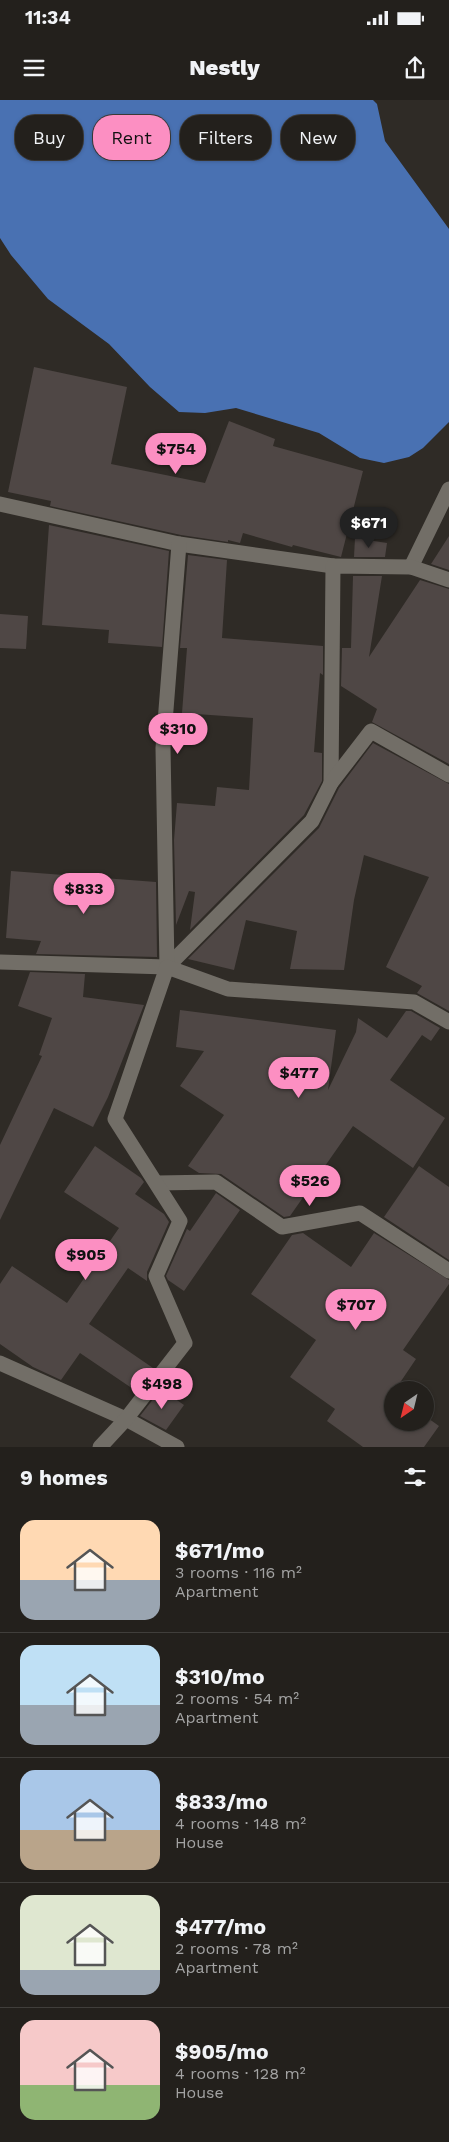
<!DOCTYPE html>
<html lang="en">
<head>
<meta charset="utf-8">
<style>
	body { margin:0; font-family:"Work Sans",sans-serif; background:#2f2d29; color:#f1f3f6; height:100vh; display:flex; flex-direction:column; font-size:19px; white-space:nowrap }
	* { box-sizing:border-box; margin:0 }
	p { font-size:16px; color:#a3a3a3 }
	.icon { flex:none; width:28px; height:28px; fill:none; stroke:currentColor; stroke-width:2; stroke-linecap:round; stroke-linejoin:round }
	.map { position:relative; height:1347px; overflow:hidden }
	.panel { display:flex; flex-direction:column; background:#23201c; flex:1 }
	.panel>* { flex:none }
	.top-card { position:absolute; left:15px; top:15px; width:420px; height:45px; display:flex; gap:10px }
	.needle { width:32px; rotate:215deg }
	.controls { position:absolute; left:384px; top:1281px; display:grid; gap:10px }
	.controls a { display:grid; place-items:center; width:50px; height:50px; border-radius:50%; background:#23201c; box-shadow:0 1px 4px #0004,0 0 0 1px #403e3b; font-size:25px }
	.price { position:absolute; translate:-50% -42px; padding:0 11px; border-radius:18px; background:#fc8fc2; color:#111; font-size:16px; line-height:32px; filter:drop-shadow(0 1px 2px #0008) }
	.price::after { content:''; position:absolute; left:50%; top:30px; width:15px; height:11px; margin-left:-8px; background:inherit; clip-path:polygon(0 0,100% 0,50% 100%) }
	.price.on { background:#222; color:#fff }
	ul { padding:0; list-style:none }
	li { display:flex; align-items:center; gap:15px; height:125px; padding:0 20px }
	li+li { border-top:1px solid #403e3b }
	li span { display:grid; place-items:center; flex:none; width:140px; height:100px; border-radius:15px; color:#555 }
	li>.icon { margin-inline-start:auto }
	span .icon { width:60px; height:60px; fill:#fffc; stroke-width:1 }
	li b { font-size:21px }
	h2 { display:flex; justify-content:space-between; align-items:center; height:60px; padding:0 20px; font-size:21px }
	.pill { padding:0 18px; border-radius:20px; background:#23201c; box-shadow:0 1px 4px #0004,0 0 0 1px #403e3b; font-size:18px; line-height:45px }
	.pill.on { background:#fc8fc2; color:#111 }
	.status { display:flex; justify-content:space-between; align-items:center; height:35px; padding:0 25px; background:#23201c; direction:ltr }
	.status svg { height:14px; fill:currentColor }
	header { display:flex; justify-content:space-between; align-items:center; height:65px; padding:0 20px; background:#23201c; font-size:22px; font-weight:800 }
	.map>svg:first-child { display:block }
	.water { fill:#4971b2 }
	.building { fill:#4f4745 }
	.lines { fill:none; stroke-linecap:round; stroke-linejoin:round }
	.minor { stroke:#726e67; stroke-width:15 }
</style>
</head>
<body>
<div class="status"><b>11:34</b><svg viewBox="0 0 49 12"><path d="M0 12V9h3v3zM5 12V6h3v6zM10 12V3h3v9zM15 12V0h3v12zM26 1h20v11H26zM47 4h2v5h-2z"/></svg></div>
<header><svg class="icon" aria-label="menu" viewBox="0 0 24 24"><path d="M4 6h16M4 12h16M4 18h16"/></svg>Nestly<svg class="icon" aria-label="share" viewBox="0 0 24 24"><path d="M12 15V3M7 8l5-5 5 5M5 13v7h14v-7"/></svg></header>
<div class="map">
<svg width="449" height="1347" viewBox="0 0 449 1347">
	<rect width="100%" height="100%" fill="#2f2b26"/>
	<path class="water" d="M0 0H373L377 4 385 41 449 129V322L423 348 409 357 384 363 360 358 319 333 236 308 205 313 179 312 150 287 109 244 48 199 11 155 0 138Z"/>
	<g class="building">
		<path d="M34 267 127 287 111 364 205 383 229 321 275 339 273 346 363 371 341 457 293 445 292 447 243 433 240 443 228 440V442L181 435 50 406 51 401 8 392Z"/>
		<path d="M49 425 169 451 162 547 108 543 109 530 42 525Z"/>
		<path d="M449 436V470L431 464Z"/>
		<path d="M355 438 387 443 385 457H354Z"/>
		<path d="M188 455 227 460 222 538 323 546V575L320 573 314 652 322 653V681L304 715 190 830 195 792 189 791 176 825 174 740 177 703 215 706 217 687 249 690 253 618 182 613 187 548H180Z"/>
		<path d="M353 476H382L369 557 420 480 449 489V664L372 622 377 609 341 586 342 548H351Z"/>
		<path d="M0 514 28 516 26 549 0 548Z"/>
		<path d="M373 643 449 684V911L417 893 422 886 386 867 429 777 364 755 354 800 344 870 290 869 297 831 246 820 234 870 188 859 319 728 339 688Z"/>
		<path d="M11 771 156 782 157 857 36 854 41 841 6 838Z"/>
		<path d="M30 872 85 874 83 897 144 905 108 997 93 1027 54 1008 0 1120V1045L42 956 39 955 52 918 18 906Z"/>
		<path d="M180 910 336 930 328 990 356 932 358 918 387 938 406 911H411L440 928 431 941 422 935 390 980 445 1018 413 1068 353 1026 290 1116 284 1117 221 1074 199 1073 188 1066 224 1015 180 986 204 951 176 947Z"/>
		<path d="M95 1046 141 1078 144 1082 135 1094 164 1114 169 1122 147 1172V1181L128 1168 89 1224 153 1268 136 1291 80 1253 61 1280 33 1267 0 1244V1184L12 1166 67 1203 119 1128 64 1092Z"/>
		<path d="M419 1066 449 1087V1160L384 1117Z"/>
		<path d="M216 1093 240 1110 184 1191 168 1180 166 1176 187 1129 190 1131Z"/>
		<path d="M303 1133 351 1167 374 1133 449 1180V1184L403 1250 416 1259 395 1290H392V1322H425V1316L439 1326 424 1347H363L327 1321 335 1309 290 1277 316 1240 251 1194 292 1135Z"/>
		<path d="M161 1289 184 1305 166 1330 140 1316Z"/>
	</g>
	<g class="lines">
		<g class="minor">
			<path d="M0 404 179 444 333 466"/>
			<path d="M411 467 449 389"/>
			<path d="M331 683 333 466 411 467 449 480"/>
			<path d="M0 862 167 867 312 721 331 683 371 631 449 675"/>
			<path d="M167 867 163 648 179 444"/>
			<path d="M157 1083 216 1082 282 1127 360 1113 449 1171"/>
			<path d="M0 1263 126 1319 177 1347"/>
			<path d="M100 1347 126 1319 185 1243 156 1176 180 1121 115 1019 167 867 228 889 414 902 449 922"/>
		</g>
	</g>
</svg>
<div class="controls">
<a><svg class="needle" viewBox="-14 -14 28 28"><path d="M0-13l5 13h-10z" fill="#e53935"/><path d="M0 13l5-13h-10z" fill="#a3a3a3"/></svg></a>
</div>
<b class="price" style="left:176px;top:375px">$754</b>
<b class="price on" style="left:369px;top:449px">$671</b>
<b class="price" style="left:178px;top:655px">$310</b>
<b class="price" style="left:84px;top:815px">$833</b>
<b class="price" style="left:299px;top:999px">$477</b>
<b class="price" style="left:310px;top:1107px">$526</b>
<b class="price" style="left:86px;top:1181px">$905</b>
<b class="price" style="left:356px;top:1231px">$707</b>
<b class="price" style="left:162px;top:1310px">$498</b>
<div class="top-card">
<a class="pill">Buy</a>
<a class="pill on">Rent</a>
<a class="pill">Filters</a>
<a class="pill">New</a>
</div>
</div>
<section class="panel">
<h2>9 homes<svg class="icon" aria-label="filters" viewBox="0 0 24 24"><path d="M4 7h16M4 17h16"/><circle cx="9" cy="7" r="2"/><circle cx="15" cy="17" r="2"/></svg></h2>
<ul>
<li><span style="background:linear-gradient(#ffd9b3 60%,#9aa5b1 0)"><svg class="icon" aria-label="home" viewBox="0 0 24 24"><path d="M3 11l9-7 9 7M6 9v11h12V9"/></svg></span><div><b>$671/mo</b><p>3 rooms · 116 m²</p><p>Apartment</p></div></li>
<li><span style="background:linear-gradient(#bfe0f5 60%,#9aa5b1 0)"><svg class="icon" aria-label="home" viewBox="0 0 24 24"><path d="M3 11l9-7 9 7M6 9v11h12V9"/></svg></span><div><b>$310/mo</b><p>2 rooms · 54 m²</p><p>Apartment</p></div></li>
<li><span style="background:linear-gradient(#a9c7e8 60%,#b9a48a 0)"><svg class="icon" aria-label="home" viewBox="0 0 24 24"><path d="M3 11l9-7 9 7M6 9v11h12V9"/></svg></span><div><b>$833/mo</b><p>4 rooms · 148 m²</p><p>House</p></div></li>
<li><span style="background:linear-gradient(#dfe7d0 75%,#9aa5b1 0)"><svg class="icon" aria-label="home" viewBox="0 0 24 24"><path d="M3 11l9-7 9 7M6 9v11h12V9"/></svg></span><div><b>$477/mo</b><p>2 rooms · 78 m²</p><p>Apartment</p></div></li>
<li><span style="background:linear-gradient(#f6c9c9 65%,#8fb573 0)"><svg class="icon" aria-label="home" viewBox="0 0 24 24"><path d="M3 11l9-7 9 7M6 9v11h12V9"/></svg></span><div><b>$905/mo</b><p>4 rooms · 128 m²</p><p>House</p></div></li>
</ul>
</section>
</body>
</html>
